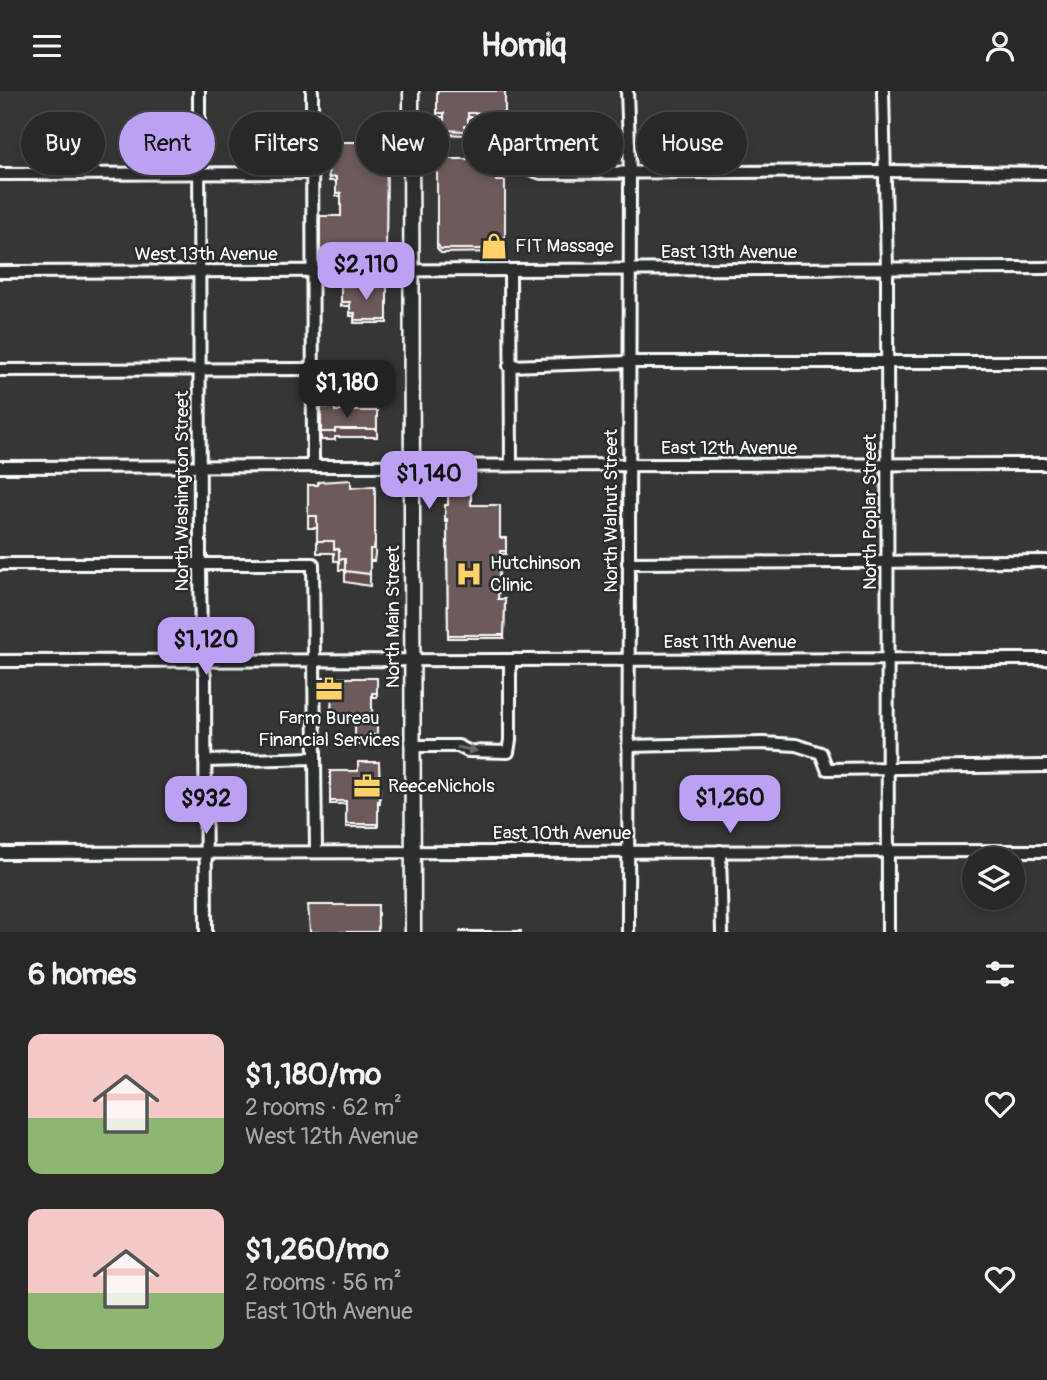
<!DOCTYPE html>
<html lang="en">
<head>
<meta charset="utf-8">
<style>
	body { margin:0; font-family:Pangolin,sans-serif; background:#313031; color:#f1f3f6; height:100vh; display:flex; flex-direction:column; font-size:26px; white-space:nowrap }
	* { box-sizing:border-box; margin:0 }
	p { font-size:23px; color:#a5a6a8 }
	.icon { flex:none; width:38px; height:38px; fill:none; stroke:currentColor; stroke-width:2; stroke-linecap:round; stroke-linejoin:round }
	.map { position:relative; height:841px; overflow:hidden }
	.details { display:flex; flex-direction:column; background:#292829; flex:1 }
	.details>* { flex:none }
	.hud { position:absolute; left:21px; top:21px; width:1006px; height:63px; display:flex; gap:14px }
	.controls { position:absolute; left:962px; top:756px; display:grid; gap:14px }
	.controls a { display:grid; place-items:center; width:63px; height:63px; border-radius:50%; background:#292829; box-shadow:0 4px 10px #0003,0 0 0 2px #454446; font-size:35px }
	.price { position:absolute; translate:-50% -60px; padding:0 16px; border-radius:14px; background:#bca0f2; color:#111; font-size:23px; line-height:46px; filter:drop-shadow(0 2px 4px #0008) }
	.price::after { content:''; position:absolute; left:50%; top:42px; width:21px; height:16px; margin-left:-10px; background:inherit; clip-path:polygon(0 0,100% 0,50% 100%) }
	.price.on { background:#222; color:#fff }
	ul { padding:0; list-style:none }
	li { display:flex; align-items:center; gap:21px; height:175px; padding:0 28px }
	li span { display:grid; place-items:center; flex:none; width:196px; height:140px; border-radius:14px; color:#555 }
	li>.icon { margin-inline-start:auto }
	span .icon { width:84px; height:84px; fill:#fffc; stroke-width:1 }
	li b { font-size:30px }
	h2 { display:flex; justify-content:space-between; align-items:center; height:84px; padding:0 28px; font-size:30px }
	.chip { padding:0 24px; border-radius:32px; background:#292829; box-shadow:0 4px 10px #0003,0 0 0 2px #454446; font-size:24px; line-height:63px }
	.chip.on { background:#bca0f2; color:#111 }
	header { display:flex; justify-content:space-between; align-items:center; height:91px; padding:0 28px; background:#292829; font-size:32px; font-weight:800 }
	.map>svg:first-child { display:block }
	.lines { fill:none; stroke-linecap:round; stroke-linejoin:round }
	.minor-casing { stroke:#fff; stroke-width:16 }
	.major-casing { stroke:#fff; stroke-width:19 }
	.path { stroke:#fff; stroke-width:2; stroke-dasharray:2 5; stroke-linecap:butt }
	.minor { stroke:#2a2d2e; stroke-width:10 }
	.major { stroke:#2a2d2e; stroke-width:14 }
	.wall { fill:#5e4d4d; stroke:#fff; stroke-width:2 }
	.building { fill:#6d5a5a; stroke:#fff; stroke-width:2 }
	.oneway { fill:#6a6c6d }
	.labels { text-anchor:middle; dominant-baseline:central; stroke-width:5; stroke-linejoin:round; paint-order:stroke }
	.poi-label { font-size:19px; fill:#fff; stroke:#2a2d2e; text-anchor:start }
	.street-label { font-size:19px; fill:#fff; stroke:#2a2d2e }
</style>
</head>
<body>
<header><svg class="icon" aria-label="menu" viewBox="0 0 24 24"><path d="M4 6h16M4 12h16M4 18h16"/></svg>Homiq<svg class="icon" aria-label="person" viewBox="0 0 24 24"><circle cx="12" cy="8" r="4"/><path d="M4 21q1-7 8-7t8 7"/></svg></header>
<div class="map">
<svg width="1047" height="841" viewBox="0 0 1047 841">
	<rect width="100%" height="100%" fill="#373637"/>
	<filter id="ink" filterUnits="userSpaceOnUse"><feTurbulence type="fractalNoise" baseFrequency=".0143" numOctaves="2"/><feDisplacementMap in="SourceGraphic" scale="14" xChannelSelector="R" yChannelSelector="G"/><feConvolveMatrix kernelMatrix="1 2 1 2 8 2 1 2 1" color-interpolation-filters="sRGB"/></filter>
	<g filter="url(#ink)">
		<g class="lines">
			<g class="minor-casing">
				<g id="minor">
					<path d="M199 0 200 472 201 560 205 586 206 841"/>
					<path d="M312 0 313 375"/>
					<path d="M627 0 630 81 628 841"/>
					<path d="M883 0 887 178 888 841"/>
					<path d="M530 78 541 82 885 80 1047 82"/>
					<path d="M0 83 312 82"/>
					<path d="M510 180 511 374"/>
					<path d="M0 181 1047 177"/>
					<path d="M509 275 628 271H1047"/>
					<path d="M0 279 313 278"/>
					<path d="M0 376 1047 373"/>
					<path d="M628 472 1047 470"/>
					<path d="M0 473H313L316 761"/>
					<path d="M0 570 1047 568"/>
					<path d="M413 655H458L468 660 508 661 510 649V569"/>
					<path d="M628 655 763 652 796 654 821 662 827 678 1047 675"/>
					<path d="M205 670 315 667"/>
					<path d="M720 760 722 841"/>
					<path d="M0 762 1047 760"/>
				</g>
			</g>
			<g class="major-casing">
				<path id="major" d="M411 0 413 841"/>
			</g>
			<path class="path" d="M387 43 388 42"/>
			<use href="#minor" class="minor"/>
			<use href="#major" class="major"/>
		</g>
		<g class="wall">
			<path d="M437 0H505V25L468 26V39H465V44L444 43V26H437Z"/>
			<path d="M387 37 386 162H320V125H341V105H336V90H329L328 77 320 74V47L330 51H370Z"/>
			<path d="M437 68 496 90H505V161L441 162 437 157Z"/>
			<path d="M341 195H387V232H354L355 225H350V215H341Z"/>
			<path d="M321 316 335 320H377V346H335V349H321Z"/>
			<path d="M308 394 351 397 375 395V463L374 470H370V495L345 491V479H339V470H334V462H317V437H308Z"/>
			<path d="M445 414H471L500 447H506V463H500L498 508H505L504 547H448L447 431H445Z"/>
			<path d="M322 587H377V606H372V633H377V649H373V654H355V631H331L332 606H322Z"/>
			<path d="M379 671 380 713H378V736H346V713H330V680H358Z"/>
		</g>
		<g class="building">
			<path d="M437 0H505V22H468V35H465V40L444 39V22H437Z"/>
			<path d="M382 35 387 37 386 159H320V125H341V102H336V86L329 87 328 74 320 71V47H326L330 51H370V45Z"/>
			<path d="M437 68H496V90H505V158H441L437 153Z"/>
			<path d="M341 195H387V229H354L355 222H350V211H341Z"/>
			<path d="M321 316H335V320H377V338H335V341H321Z"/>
			<path d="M351 389V397L375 395V451L374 458H370V483L345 480V468H339V458H334V450H317V425H308V394H318V391Z"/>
			<path d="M451 393H471V414H500V447H506V460H500L498 508H505L504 544H448L447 428H445V414H448V397L451 398Z"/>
			<path d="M322 587H377V602H372V633H377V644H373V649H355V626H331L332 601H322Z"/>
			<path d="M358 671H379L380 710H378V733H346V710H330V680H358Z"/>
			<path d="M308 814H378V841H310Z"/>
			<rect x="460" y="840" width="61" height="1"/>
		</g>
		<defs><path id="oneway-solid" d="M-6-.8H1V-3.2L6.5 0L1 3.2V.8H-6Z" transform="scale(1.75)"/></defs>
		<use class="oneway" href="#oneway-solid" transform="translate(467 658) rotate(12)"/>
	</g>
	<defs>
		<g id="shop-bare" transform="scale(2.1)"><path d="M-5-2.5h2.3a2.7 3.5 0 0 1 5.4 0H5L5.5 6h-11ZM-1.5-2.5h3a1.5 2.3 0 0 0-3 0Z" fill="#ffd166" stroke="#2a2d2e" stroke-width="2.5" paint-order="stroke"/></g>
		<g id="hospital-bare" transform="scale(2.1)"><path d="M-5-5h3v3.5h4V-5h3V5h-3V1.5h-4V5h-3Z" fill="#ffd166" stroke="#2a2d2e" stroke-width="2.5" paint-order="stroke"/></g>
		<g id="office-bare" transform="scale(2.1)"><path d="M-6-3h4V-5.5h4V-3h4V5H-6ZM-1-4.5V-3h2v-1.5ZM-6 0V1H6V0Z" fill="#ffd166" stroke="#2a2d2e" stroke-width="2.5" paint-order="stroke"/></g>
	</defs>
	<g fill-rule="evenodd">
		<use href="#shop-bare" x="494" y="155"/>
		<use href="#hospital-bare" x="469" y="483"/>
		<use href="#office-bare" x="329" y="598"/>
		<use href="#office-bare" x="367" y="695"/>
	</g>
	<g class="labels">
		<g class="poi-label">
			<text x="515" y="155">FIT Massage</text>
			<text x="490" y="472">Hutchinson<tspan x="490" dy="22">Clinic</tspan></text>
			<text x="329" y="627" text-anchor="middle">Farm Bureau<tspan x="329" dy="22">Financial Services</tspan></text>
			<text x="388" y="695">ReeceNichols</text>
		</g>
		<g class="street-label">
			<text x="729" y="161">East 13th Avenue</text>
			<text x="206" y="163">West 13th Avenue</text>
			<text x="729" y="357">East 12th Avenue</text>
			<text transform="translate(182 400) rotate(-90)">North Washington Street</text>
			<text transform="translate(611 420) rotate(-90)">North Walnut Street</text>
			<text transform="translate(870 421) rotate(-90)">North Poplar Street</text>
			<text transform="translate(393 526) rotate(-90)">North Main Street</text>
			<text x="730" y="551">East 11th Avenue</text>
			<text x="562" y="742">East 10th Avenue</text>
		</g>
	</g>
</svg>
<div class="controls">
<a><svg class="icon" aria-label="layers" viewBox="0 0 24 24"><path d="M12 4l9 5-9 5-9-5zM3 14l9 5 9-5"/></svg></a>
</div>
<b class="price" style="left:366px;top:211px">$2,110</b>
<b class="price on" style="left:347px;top:329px">$1,180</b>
<b class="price" style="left:429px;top:420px">$1,140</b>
<b class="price" style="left:206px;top:586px">$1,120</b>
<b class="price" style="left:730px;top:744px">$1,260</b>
<b class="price" style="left:206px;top:745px">$932</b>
<div class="hud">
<a class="chip">Buy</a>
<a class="chip on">Rent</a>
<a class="chip">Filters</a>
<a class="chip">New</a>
<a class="chip">Apartment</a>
<a class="chip">House</a>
</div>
</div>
<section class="details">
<h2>6 homes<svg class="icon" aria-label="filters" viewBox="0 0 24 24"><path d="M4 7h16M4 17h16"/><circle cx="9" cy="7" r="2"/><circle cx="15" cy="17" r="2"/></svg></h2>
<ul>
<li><span style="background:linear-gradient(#f6c9c9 60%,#8fb573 0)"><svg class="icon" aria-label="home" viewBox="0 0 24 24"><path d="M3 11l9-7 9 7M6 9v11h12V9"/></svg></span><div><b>$1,180/mo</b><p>2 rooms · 62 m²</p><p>West 12th Avenue</p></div><svg class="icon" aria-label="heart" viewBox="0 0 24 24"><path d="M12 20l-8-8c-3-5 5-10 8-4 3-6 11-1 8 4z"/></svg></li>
<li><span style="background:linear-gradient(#f6c9c9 60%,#8fb573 0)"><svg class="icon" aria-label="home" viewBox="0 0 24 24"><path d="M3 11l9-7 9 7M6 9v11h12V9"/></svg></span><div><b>$1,260/mo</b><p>2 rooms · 56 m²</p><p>East 10th Avenue</p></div><svg class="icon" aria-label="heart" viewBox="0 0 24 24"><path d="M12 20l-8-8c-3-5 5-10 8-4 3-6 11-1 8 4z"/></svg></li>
</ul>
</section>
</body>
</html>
